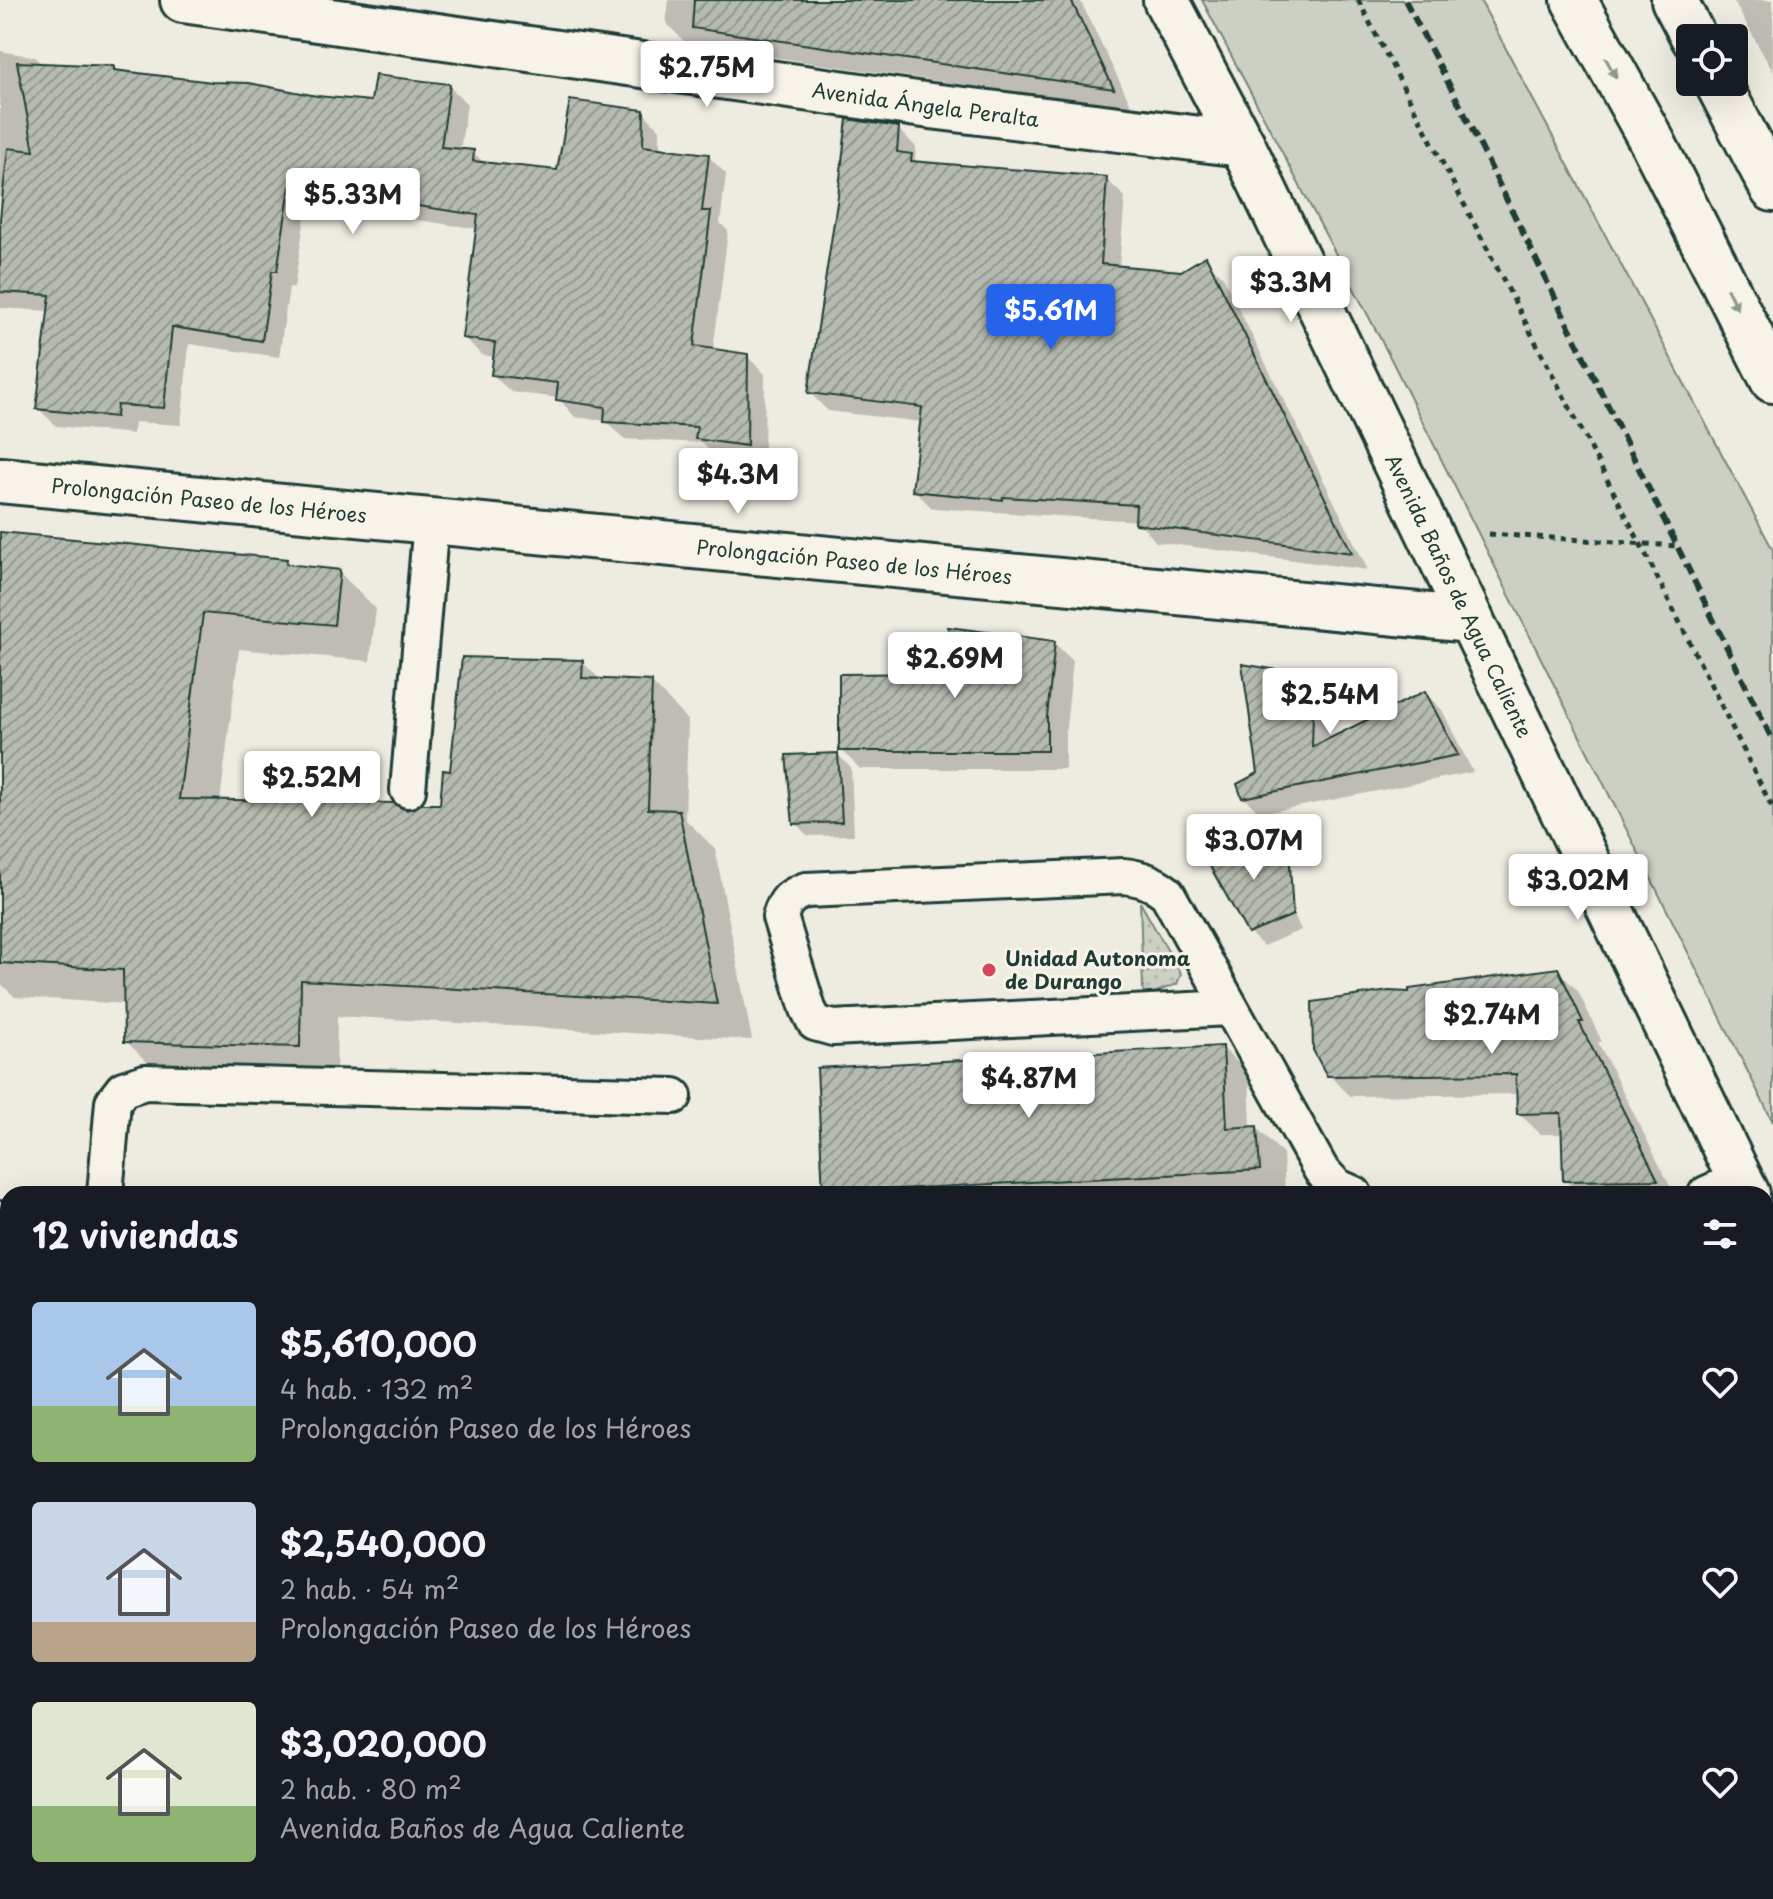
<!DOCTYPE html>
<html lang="es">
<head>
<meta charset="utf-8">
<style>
	body { margin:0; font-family:"Playpen Sans",sans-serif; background:#242831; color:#f1f3f6; height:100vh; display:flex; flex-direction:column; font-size:30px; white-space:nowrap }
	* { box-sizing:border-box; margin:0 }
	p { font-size:26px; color:#9ea1a6 }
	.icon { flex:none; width:44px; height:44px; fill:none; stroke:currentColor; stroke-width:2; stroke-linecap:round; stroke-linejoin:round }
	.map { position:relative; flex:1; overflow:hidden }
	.panel { position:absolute; left:0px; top:1186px; width:1774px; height:714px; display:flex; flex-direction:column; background:#171b24; border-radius:24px 24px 0 0; box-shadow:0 8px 32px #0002 }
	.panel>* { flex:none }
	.buttons { position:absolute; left:1676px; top:24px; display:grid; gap:16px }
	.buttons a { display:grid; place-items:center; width:72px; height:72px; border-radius:8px; background:#171b24; box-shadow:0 8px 32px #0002; font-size:40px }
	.price { position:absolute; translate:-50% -68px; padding:0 18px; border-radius:8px; background:#fff; color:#222; font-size:26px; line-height:52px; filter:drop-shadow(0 2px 4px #0008) }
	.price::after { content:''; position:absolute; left:50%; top:48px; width:24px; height:18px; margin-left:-12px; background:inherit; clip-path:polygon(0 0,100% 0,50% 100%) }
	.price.selected { background:#2563eb; color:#fff }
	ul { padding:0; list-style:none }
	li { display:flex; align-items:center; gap:24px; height:200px; padding:0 32px }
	li span { display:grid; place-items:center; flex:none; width:224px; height:160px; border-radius:8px; color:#555 }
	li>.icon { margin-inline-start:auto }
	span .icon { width:96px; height:96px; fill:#fffc; stroke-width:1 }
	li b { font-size:34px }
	h2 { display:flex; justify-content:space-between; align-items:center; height:96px; padding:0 32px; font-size:34px }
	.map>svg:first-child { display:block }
	.grass { fill:url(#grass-dots); stroke:#76867c; stroke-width:2 }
	.park { fill:#cccfc4; stroke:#76867c; stroke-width:2 }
	.shadow { fill:#0003 }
	.building { fill:url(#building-hatch); stroke:#1f3d34; stroke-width:2 }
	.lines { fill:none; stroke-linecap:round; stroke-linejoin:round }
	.service-casing { stroke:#1f3d34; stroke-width:40 }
	.minor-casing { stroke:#1f3d34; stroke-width:50 }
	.tertiary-casing { stroke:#1f3d34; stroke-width:50 }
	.primary-casing { stroke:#1f3d34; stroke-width:50 }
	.path { stroke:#1f3d34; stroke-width:5; stroke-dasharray:6 6; stroke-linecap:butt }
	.service { stroke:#f7f3e8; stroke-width:34 }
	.minor { stroke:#f7f3e8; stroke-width:44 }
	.tertiary { stroke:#f7f3e8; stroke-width:44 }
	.primary { stroke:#f7f3e8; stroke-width:44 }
	.rail { stroke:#1f3d34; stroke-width:6; stroke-dasharray:12 6; stroke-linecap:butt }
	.oneway { fill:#8b988e }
	.poi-dot { fill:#d1495b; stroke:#f7f3e8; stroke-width:3 }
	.labels { text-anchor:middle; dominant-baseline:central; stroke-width:6; stroke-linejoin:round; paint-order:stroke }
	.street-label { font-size:20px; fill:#1f3d34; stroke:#f7f3e8 }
	.poi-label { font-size:20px; font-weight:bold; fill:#1f3d34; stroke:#f7f3e8; text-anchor:start }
</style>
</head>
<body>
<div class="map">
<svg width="1773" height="1899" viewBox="0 0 1773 1899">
	<defs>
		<pattern id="grass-dots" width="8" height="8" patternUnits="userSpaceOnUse" patternTransform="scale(2)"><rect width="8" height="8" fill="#cccfc4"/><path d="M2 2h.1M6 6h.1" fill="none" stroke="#afb3a9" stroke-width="1.8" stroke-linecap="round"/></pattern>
		<pattern id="building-hatch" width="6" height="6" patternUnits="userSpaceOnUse" patternTransform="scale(2)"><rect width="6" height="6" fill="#b5bbb0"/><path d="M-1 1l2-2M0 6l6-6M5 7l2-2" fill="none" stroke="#939990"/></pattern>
	</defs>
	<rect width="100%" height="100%" fill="#eeece1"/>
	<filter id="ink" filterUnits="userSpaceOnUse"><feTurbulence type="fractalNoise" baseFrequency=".0125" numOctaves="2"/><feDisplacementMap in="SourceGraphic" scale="16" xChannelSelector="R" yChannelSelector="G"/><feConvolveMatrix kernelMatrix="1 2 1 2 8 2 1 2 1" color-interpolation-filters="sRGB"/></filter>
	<g filter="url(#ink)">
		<path class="grass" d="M1140 902 1181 974 1177 984 1149 995 1144 994 1143 989Z"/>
		<path class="park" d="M1202 0H1480L1773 550V1122L1391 359Z"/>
		<g class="shadow">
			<path d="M669 0H1080L1133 109 688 45 666 23Z"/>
			<path d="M1733 0H1773V72Z"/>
			<path d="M0 51 35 57 42 65 113 68 117 72 373 103 449 86 467 104 460 151 473 152 486 165 559 173 643 112 660 130V150L708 156 726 174 720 223 728 231 713 351 747 356 765 374 764 462 715 456 702 443 624 439 606 421 575 417 558 398 511 392 493 375 495 357 482 355 464 338 479 229 307 204 294 288 289 287 279 357 189 344 181 425 134 422 133 434 56 426 38 408 50 311 0 308Z"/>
			<path d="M898 129 916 147 915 160 919 164 1106 179 1125 197 1119 267 1181 273 1205 259 1223 277 1368 570 1156 542 1138 521 932 508 914 490 922 422 828 411 810 393Z"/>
			<path d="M0 534 286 561 291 567 339 572 376 609 370 661 239 649 220 802 407 812 442 806 451 773 582 662 602 681 652 683 688 720 685 819 715 849 752 1040 337 1016 336 1083 163 1078 126 1041V1004L15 997 0 983Z"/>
			<path d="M1054 643 1073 661 1065 737V769H860L841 750 950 675Z"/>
			<path d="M1313 678 1330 695 1329 740 1425 693 1442 710 1473 772 1261 814 1243 797 1260 774Z"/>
			<path d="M838 755 851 768 854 835 808 836 795 823Z"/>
			<path d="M1270 863 1301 930 1263 946 1250 933Z"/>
			<path d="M1557 970 1578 991 1602 1042H1598L1674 1194H1579L1565 1180 1564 1134H1540L1519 1113V1094L1350 1096 1329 1075 1412 994Z"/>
			<path d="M1223 1048 1249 1074 1251 1128H1257L1283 1154 1285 1194 825 1192Z"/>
			<path d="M0 1776 3 1807 0 1808Z"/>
			<path d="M8 1886V1892H64L68 1899H0V1887Z"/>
			<path d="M99 1892H544L550 1899H99Z"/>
			<path d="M868 1892H1047L1049 1899H869Z"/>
		</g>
		<g class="building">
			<path d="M694 0H1071L1114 89 692 28Z"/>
			<path d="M17 62 114 66V70L212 82 249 83 317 96 371 101 375 75 450 84 441 147 474 150 473 161 557 170 570 100 644 110 643 146 709 154 702 211H711L694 346 748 354 747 446 695 439 697 427 604 422 605 407 556 400 558 383 491 375 495 343 462 338 478 215 290 187 277 271H272L262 341 172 327 164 408 117 405 116 417 36 409 50 295 0 292V218L8 148 34 151Z"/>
			<path d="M847 119 899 127 897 152 912 154 911 161 1107 177 1101 264 1181 271 1206 256 1352 553 1135 524 1136 505 1003 497V500L912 491 922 407 808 393 838 196Z"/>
			<path d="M0 532 287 559 286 564 340 570 334 625 203 613 179 799 394 803 407 810 421 804H440L443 770 450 771 462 657 583 660 582 678 652 681 648 809 679 810 717 1004 301 980 300 1047 124 1042 123 970 0 963Z"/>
			<path d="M948 627 1055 641 1047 717V751H839V674L948 673Z"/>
			<path d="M1242 664 1314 676 1312 747 1425 691 1458 755 1242 798 1237 784 1258 773Z"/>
			<path d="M838 753 842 822 793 824 786 755Z"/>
			<path d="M1198 845 1289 848 1293 915 1248 934Z"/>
			<path d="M1558 968 1583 1022H1579L1658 1180 1563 1181 1561 1113 1517 1114 1516 1074 1327 1076 1313 1050 1312 1002 1389 991 1409 992V989Z"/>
			<path d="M1223 1046 1227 1128 1257 1126 1260 1170 823 1193 817 1068Z"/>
		</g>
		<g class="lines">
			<g class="service-casing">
				<g id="service">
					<path d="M408 790 431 521"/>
					<path d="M1230 1008 833 1028 815 1023 808 1009 780 917C785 900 790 896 806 890L1124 876C1141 878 1153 882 1167 893L1321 1170 1336 1186 1354 1194"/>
					<path d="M105 1194 113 1102 123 1089 145 1082 674 1096"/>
					<path d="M1706 1194 1740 1179"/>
				</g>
			</g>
			<g class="minor-casing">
				<g id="minor">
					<path id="s1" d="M183 0 931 106 1242 144"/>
					<path d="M0 1224 8 1225"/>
					<path d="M0 1268 8 1338"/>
					<path d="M1766 1858 1773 1857"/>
					<path d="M72 1892 73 1899"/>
					<path d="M1100 1892 1103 1899"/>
					<path d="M1506 1899 1550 1892"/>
				</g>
			</g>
			<g class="tertiary-casing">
				<g id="tertiary">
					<path id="s2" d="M1166 0 1242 144 1747 1194"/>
					<path id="s3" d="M0 480 1471 620"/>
					<path d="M1766 1231 1773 1245"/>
				</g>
			</g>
			<g class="primary-casing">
				<g id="primary">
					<path d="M1574 0 1653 143 1773 380"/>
					<path d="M1674 0 1694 38"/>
					<path d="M1717 82 1773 189"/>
				</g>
			</g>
			<g class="path">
				<path d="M1358 0 1640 543 1773 809"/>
				<path d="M1489 534 1678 546"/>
			</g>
			<use href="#service" class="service"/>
			<use href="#minor" class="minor"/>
			<use href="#tertiary" class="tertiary"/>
			<use href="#primary" class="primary"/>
			<path class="rail" d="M1405 0 1463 111 1773 741"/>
		</g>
		<defs><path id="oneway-solid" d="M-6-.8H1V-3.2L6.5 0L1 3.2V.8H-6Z" transform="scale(2)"/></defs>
		<g class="oneway">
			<use href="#oneway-solid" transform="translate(1611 68) rotate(61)"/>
			<use href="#oneway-solid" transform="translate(1732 299) rotate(63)"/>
		</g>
	</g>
	<circle class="poi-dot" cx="989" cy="970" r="8"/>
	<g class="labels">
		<g class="street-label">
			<text stroke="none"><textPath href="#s1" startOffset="750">Avenida Ángela Peralta</textPath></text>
			<text stroke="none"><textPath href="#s3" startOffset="210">Prolongación Paseo de los Héroes</textPath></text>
			<text stroke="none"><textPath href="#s3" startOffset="858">Prolongación Paseo de los Héroes</textPath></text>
			<text stroke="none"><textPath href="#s2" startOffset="664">Avenida Baños de Agua Caliente</textPath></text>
		</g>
		<g class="poi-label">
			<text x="1005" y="958">Unidad Autonoma<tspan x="1005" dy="23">de Durango</tspan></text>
		</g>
	</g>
</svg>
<div class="buttons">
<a><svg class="icon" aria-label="locate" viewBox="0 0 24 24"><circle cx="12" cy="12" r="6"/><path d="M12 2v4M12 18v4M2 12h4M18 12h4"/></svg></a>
</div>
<b class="price" style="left:707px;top:109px">$2.75M</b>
<b class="price" style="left:353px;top:236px">$5.33M</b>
<b class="price" style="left:1291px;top:324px">$3.3M</b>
<b class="price selected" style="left:1051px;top:352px">$5.61M</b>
<b class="price" style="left:738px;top:516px">$4.3M</b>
<b class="price" style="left:955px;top:700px">$2.69M</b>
<b class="price" style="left:1330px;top:736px">$2.54M</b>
<b class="price" style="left:312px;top:819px">$2.52M</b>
<b class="price" style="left:1254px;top:882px">$3.07M</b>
<b class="price" style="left:1578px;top:922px">$3.02M</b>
<b class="price" style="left:1492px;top:1056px">$2.74M</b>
<b class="price" style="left:1029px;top:1120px">$4.87M</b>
<section class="panel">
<h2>12 viviendas<svg class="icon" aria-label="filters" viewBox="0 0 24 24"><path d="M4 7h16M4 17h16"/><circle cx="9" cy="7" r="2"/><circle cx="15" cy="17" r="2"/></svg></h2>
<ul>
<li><span style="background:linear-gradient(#a9c7e8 65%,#8fb573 0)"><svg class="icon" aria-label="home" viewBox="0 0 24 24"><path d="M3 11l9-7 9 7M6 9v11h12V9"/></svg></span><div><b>$5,610,000</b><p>4 hab. · 132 m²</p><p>Prolongación Paseo de los Héroes</p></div><svg class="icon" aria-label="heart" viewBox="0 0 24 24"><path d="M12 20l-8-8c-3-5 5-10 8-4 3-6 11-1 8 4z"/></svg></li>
<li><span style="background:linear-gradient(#c9d6e8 75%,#b9a48a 0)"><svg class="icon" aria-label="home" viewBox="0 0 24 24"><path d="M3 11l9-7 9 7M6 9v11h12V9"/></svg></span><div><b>$2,540,000</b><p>2 hab. · 54 m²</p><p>Prolongación Paseo de los Héroes</p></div><svg class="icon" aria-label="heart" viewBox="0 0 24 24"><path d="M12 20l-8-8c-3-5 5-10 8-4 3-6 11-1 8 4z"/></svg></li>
<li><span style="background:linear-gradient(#dfe7d0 65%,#8fb573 0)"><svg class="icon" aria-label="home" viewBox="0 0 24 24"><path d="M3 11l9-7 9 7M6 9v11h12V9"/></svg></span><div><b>$3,020,000</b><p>2 hab. · 80 m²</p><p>Avenida Baños de Agua Caliente</p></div><svg class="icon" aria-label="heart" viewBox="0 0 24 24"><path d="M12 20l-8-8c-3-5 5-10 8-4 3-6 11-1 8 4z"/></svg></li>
</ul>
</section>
</div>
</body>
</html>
